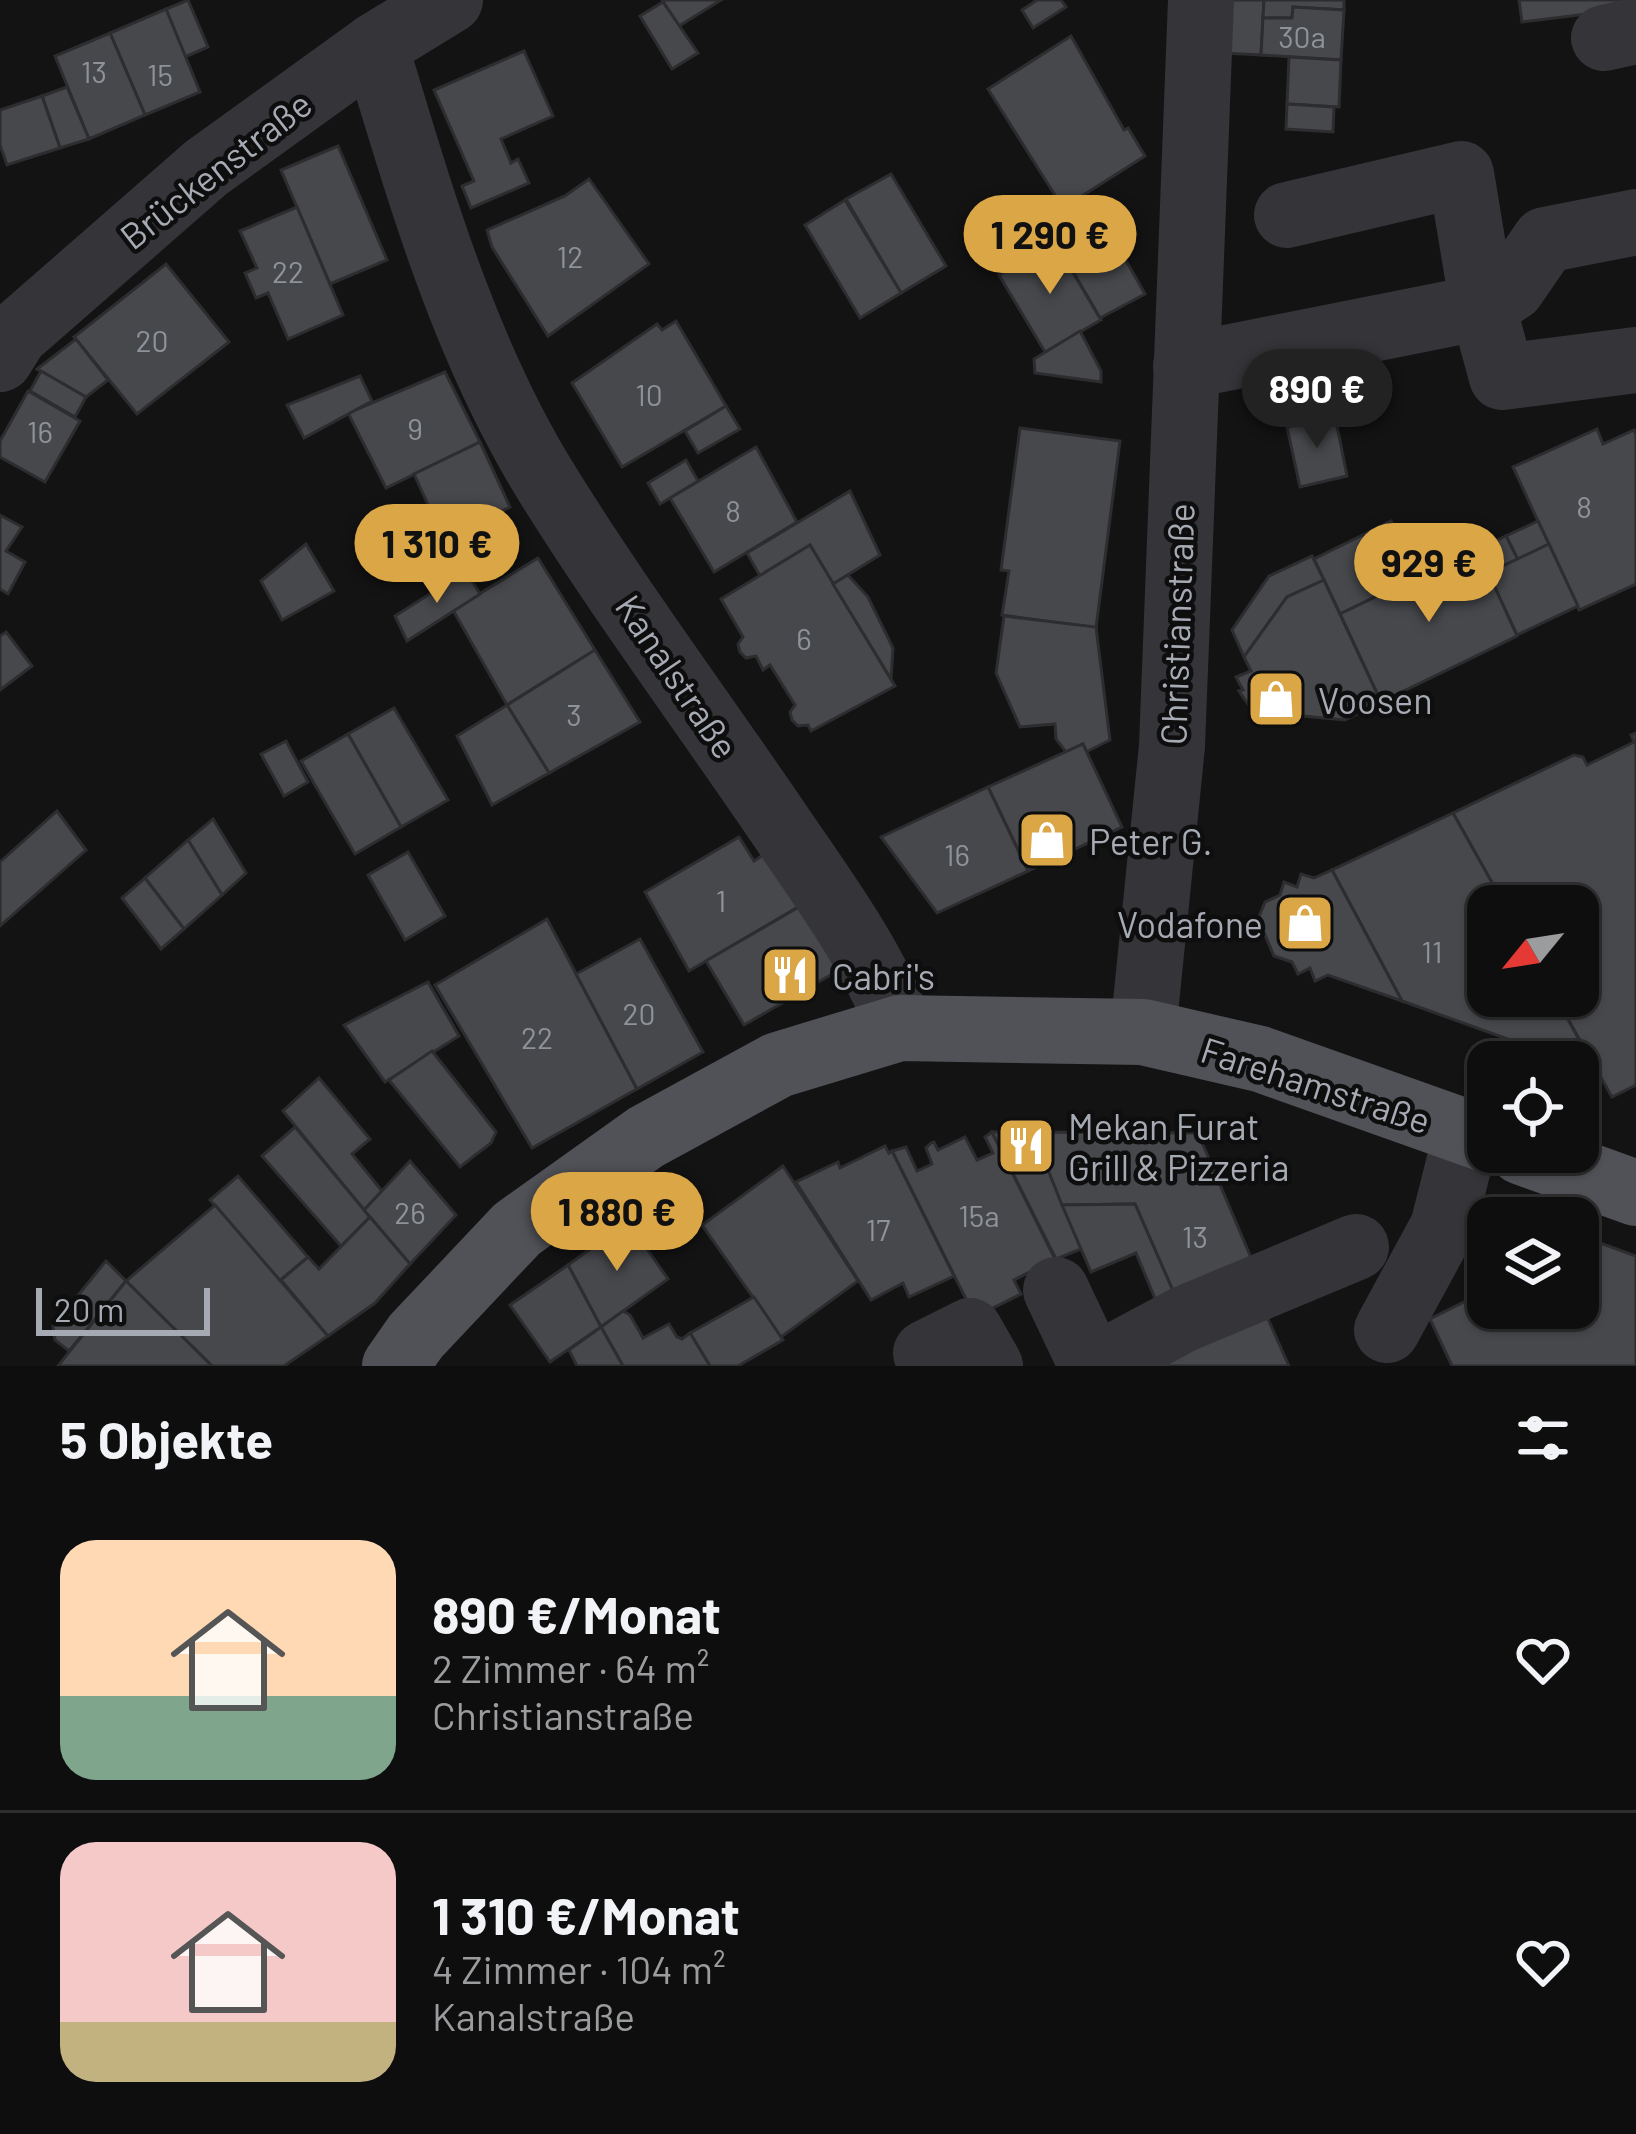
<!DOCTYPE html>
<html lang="de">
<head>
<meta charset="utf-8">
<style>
	body { margin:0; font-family:Barlow,sans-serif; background:#1c1c1d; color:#f1f3f6; height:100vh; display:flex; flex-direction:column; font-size:45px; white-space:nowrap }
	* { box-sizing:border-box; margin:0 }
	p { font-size:39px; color:#9b9c9e }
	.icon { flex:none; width:66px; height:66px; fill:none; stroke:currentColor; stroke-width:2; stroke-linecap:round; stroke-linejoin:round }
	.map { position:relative; height:1366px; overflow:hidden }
	.sheet { display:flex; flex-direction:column; background:#0e0e0f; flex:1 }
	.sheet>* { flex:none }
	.needle { width:78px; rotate:240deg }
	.fabs { position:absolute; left:1467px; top:885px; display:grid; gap:24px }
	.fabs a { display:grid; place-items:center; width:132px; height:132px; border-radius:24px; background:#0e0e0f; box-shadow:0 3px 9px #0004,0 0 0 3px #2e2e2f; font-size:60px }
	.scale { position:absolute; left:36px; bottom:30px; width:174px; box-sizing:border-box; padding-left:12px; border:6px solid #a6aab3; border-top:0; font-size:33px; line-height:42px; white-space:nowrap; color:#a6aab3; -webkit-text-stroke:9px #0e0e0f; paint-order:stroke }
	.price { position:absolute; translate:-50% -102px; padding:0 27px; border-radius:42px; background:#daa646; color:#111; font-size:39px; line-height:78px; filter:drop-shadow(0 3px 6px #0008) }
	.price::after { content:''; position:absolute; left:50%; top:72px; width:36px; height:27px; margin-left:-18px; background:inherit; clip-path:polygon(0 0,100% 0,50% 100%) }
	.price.selected { background:#222; color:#fff }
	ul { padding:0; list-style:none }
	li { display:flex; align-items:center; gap:36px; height:300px; padding:0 60px }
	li+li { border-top:3px solid #2e2e2f }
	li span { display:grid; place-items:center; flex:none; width:336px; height:240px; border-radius:36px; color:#555 }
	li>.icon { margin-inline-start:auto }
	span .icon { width:144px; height:144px; fill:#fffc; stroke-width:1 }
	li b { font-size:51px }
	h2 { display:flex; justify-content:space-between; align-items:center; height:144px; padding:0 60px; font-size:51px }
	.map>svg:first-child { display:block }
	.building { fill:#47484c; stroke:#2d2d30; stroke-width:3 }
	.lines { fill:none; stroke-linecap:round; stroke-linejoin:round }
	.minor { stroke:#353539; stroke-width:66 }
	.major { stroke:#515258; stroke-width:66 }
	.labels { text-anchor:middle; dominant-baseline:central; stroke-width:9; stroke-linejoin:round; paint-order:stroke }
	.number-label { font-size:30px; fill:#8e9299 }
	.street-label { font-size:36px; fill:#a6aab3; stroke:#0e0e0f }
	.poi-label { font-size:36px; fill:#a6aab3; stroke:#0e0e0f; text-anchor:start }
</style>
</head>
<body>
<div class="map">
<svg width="1636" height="1366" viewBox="0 0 1636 1366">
	<rect width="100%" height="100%" fill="#131314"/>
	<g class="building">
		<path d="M188 0 208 47 185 57 166 9Z"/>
		<path d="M662 0H721L679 26Z"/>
		<path d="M1037 0H1061L1066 7 1033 28 1022 10Z"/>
		<path d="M1229 0H1264L1261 55 1224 53Z"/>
		<path d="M1264 0H1344V10L1293 7 1292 18H1263Z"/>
		<path d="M1519 0H1636V8L1522 22Z"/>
		<path d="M663 2 698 53 672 69 640 16Z"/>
		<path d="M1293 7 1344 10 1341 60 1261 55 1263 18H1292Z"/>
		<path d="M166 9 200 92 145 115 110 33Z"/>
		<path d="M110 33 145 115 89 139 55 56Z"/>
		<path d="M1071 36 1124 130 1128 128 1145 156 1063 208 988 89Z"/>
		<path d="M524 51 553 116 501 139 511 163 518 159 529 183 471 208 462 186 474 181 434 90Z"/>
		<path d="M1289 57 1341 60 1339 107 1287 104Z"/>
		<path d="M67 87 89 139 60 148 42 96Z"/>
		<path d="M42 96 60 148 7 165 0 145V110Z"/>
		<path d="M1287 104 1334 107 1333 132 1286 129Z"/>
		<path d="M338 146 387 260 330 284 281 170Z"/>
		<path d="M891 174 946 266 901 293 846 199Z"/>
		<path d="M589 179 649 264 548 336 492 247 487 230 565 196Z"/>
		<path d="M845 200 901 293 860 318 805 225Z"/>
		<path d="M297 207 343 315 288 339 268 293 256 298 245 273 257 268 240 231Z"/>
		<path d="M1095 218 1101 229 1061 251 1055 242Z"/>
		<path d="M1101 229 1120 250 1145 294 1100 318 1061 251Z"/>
		<path d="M1055 242 1101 320 1045 352 999 275Z"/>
		<path d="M166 264 229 342 137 414 74 337Z"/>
		<path d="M676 321 726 406 622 467 572 383 657 324 662 330Z"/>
		<path d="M1080 331 1101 371V382L1035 373 1034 359Z"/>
		<path d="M76 339 108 380 86 397 37 369Z"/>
		<path d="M41 371 86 397 75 417 30 391Z"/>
		<path d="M445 372 480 442 386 488 348 413Z"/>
		<path d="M360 376 372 401 304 438 287 405Z"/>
		<path d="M28 391 80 421 45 482 0 457V441Z"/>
		<path d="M726 406 740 429 698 453 685 431Z"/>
		<path d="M1335 416 1347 476 1300 487 1287 427Z"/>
		<path d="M1020 428 1120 441 1096 628 1002 615 1009 571 1001 570Z"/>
		<path d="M1597 429 1603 444 1634 430 1636 435V584L1579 610 1513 467Z"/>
		<path d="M480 442 510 507 444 540 414 474Z"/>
		<path d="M756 447 797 522 714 572 670 498Z"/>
		<path d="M686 460 698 481 660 504 648 483Z"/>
		<path d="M850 491 880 555 833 584 810 545 760 576 747 553Z"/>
		<path d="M0 515 22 527 6 551 25 562 8 594 0 589Z"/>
		<path d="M1391 521 1418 576 1340 614 1314 559Z"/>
		<path d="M1538 521 1549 544 1518 560 1506 536Z"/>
		<path d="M479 523 493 554 448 582 432 543Z"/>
		<path d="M1506 536 1518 560 1488 573 1478 549Z"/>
		<path d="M306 544 334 591 282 620 261 581Z"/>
		<path d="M1549 544 1578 606 1517 635 1488 573Z"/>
		<path d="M810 545 895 686 811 731 808 725 798 726 792 720 790 712 795 705 770 665 763 670 756 656 746 658 740 652 738 644 743 637 721 599Z"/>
		<path d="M1477 548 1517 636 1381 702 1340 614Z"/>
		<path d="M1312 556 1324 580 1287 597 1244 657 1232 630 1269 576Z"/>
		<path d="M538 558 595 650 507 705 453 610Z"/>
		<path d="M466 571 480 594 407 641 395 616Z"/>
		<path d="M848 575 868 597 893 648 891 679 833 584Z"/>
		<path d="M1324 580 1381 702 1345 720 1271 713 1264 700 1250 707 1239 691 1243 690 1236 677 1251 671 1244 657 1287 597Z"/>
		<path d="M1004 616 1096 627 1110 740 1086 752 1083 744 1066 752 1056 739 1055 724 1020 727 996 673Z"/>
		<path d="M6 632 32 666 0 690V636Z"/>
		<path d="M595 650 640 722 549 773 507 705Z"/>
		<path d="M507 705 549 773 492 805 457 736Z"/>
		<path d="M394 708 448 800 401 827 348 734Z"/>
		<path d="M1636 733V1085L1612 1097 1555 996H1578V906H1505L1453 813 1574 755 1583 757 1587 765 1634 742 1631 735Z"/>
		<path d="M348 734 401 827 355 854 301 761Z"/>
		<path d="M286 741 308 782 284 796 261 754Z"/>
		<path d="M1083 744 1122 827 1028 871 988 787Z"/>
		<path d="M988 787 1028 871 937 913 881 837Z"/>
		<path d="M57 811 86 850 0 926V862Z"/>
		<path d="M1453 813 1505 906H1488V996H1555L1582 1045 1555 1056 1402 1001 1332 870Z"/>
		<path d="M213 819 246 873 222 895 188 840Z"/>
		<path d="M739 837 754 861 766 853 798 907 689 971 645 892Z"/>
		<path d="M188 840 222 895 184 929 145 878Z"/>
		<path d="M408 852 445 916 405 940 368 875Z"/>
		<path d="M1332 870 1402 1001 1328 975 1315 981 1310 968 1298 974 1292 962 1274 956 1258 919 1265 902 1280 895 1284 882 1297 887 1301 874 1314 878Z"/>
		<path d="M145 878 184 929 161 949 122 898Z"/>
		<path d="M804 904 841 969 744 1025 706 961Z"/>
		<path d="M547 919 637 1089 532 1148 435 985Z"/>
		<path d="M640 939 703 1052 637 1089 576 974Z"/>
		<path d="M428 982 459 1036 385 1082 344 1025Z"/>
		<path d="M432 1051 496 1132 491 1143 460 1167 389 1080Z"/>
		<path d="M319 1078 370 1139 352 1154 382 1191 364 1210 283 1111Z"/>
		<path d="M295 1127 370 1217 341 1246 262 1156Z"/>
		<path d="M992 1132 1055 1259 1014 1280 1021 1294 975 1317 892 1151 906 1147 917 1171 932 1164 926 1148 931 1143 934 1142 938 1150 965 1137 977 1160 993 1153 985 1137Z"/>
		<path d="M992 1132H1033L1081 1249 1056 1259Z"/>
		<path d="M1033 1132 1198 1133 1255 1267 1177 1300 1135 1204 1062 1205Z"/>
		<path d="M885 1146 889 1153 892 1151 954 1276 909 1297 903 1283 871 1300 796 1182 838 1162 840 1168Z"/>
		<path d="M410 1161 456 1215 410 1264 364 1210Z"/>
		<path d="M783 1166 858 1281 781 1337 702 1225Z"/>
		<path d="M238 1176 308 1257 278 1282 210 1200Z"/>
		<path d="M1135 1204 1177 1300 1159 1308 1136 1253 1091 1272 1062 1205Z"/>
		<path d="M215 1205 328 1336 284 1366H212L126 1281Z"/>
		<path d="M370 1217 410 1264 375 1303 328 1336 281 1280 308 1257 319 1269Z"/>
		<path d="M628 1222 668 1279 601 1327 568 1265Z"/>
		<path d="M1578 1235 1636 1256V1366H1452L1430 1319 1488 1290V1308H1578Z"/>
		<path d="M106 1261 126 1281 69 1351 55 1340 53 1326Z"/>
		<path d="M568 1265 601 1327 550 1362 510 1305Z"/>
		<path d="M126 1281 212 1366H58Z"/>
		<path d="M754 1297 783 1340 738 1366H710L690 1333Z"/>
		<path d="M1264 1310 1289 1366H1167L1162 1354Z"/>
		<path d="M623 1311 630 1315 643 1338 669 1324 677 1337 682 1339 690 1333 710 1366H623L601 1327Z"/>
		<path d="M601 1327 623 1366H577L569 1350Z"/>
	</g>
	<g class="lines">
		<g class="minor">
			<path d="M1604 38 1636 31"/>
			<path d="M375 46C421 197 464 350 548 485 620 601 703 712 779 824 823 889 872 954 900 1028"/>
			<path d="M1636 222 1545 240 1512 288 1483 307 1502 377 1636 360"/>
			<path d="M0 359 15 335 206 168 375 46 450 0"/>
			<path d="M1186 366 1483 307 1461 174 1287 215"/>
			<path d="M1143 1032 1172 746 1201 0"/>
			<path d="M1056 1290 1092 1366"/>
			<path d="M1387 1330 1443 1227 1467 1132"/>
			<path d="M926 1353 970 1331 990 1366"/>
			<path d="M1096 1366 1184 1319 1356 1247"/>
		</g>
		<g class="major">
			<path d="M1522 1152 1636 1193"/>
			<path d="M395 1366 416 1336 517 1229 646 1137 778 1065 900 1028 1143 1032 1260 1059 1488 1140"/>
		</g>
	</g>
	<defs>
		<g id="shop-square" transform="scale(3)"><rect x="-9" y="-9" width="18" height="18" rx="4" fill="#daa646" stroke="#0e0e0f"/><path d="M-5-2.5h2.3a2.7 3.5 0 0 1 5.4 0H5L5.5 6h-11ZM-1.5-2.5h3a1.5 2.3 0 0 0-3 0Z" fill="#fff"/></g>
		<g id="restaurant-square" transform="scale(3)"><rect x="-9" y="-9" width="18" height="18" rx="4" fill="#daa646" stroke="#0e0e0f"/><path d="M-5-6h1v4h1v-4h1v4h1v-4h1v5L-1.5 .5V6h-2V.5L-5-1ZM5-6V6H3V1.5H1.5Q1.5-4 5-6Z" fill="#fff"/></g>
	</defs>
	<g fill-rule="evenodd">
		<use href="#shop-square" x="1276" y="699"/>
		<use href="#shop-square" x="1047" y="840"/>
		<use href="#shop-square" x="1305" y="923"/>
		<use href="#restaurant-square" x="790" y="975"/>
		<use href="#restaurant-square" x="1026" y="1146"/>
	</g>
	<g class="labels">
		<g class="number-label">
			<text x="1302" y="36">30a</text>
			<text x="94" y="71">13</text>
			<text x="160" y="74">15</text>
			<text x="570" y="256">12</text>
			<text x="288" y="271">22</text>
			<text x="152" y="340">20</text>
			<text x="649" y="394">10</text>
			<text x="415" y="428">9</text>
			<text x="40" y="431">16</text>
			<text x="1584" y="506">8</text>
			<text x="733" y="510">8</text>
			<text x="804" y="638">6</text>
			<text x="574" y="714">3</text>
			<text x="957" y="854">16</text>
			<text x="721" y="900">1</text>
			<text x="1432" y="951">11</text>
			<text x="639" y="1013">20</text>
			<text x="537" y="1037">22</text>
			<text x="410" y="1212">26</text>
			<text x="979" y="1215">15a</text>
			<text x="878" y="1229">17</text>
			<text x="1195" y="1236">13</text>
		</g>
		<g class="street-label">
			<text transform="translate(215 169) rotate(-38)">Brückenstraße</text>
			<text transform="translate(1176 624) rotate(-88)">Christianstraße</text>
			<text transform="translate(678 676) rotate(56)">Kanalstraße</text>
			<text transform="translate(1316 1084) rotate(18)">Farehamstraße</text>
		</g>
		<g class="poi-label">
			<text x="1318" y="699">Voosen</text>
			<text x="1089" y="840">Peter G.</text>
			<text x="1263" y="923" text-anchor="end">Vodafone</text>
			<text x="832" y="975">Cabri's</text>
			<text x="1068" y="1125">Mekan Furat<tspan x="1068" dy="41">Grill &amp; Pizzeria</tspan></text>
		</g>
	</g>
</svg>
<div class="fabs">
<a><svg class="needle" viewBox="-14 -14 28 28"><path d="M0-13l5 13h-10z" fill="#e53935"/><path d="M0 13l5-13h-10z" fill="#9b9c9e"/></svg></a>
<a><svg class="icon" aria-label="locate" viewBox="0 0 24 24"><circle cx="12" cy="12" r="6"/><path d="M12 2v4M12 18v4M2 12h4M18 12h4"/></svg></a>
<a><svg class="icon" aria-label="layers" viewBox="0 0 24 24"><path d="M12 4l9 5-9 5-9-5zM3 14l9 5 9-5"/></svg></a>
</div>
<div class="scale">20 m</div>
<b class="price" style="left:1050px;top:297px">1 290 €</b>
<b class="price selected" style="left:1317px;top:451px">890 €</b>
<b class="price" style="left:437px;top:606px">1 310 €</b>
<b class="price" style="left:1429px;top:625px">929 €</b>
<b class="price" style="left:617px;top:1274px">1 880 €</b>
</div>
<section class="sheet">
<h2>5 Objekte<svg class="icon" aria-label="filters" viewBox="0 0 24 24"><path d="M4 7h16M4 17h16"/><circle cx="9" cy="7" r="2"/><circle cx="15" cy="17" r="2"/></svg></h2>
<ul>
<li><span style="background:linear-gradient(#ffd9b3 65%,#7fa58c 0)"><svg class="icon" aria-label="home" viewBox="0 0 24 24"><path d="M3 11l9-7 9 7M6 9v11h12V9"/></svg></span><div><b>890 €/Monat</b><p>2 Zimmer · 64 m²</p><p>Christianstraße</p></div><svg class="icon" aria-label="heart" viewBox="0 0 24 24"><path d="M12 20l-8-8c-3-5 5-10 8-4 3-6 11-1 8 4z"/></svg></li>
<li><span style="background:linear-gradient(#f6c9c9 75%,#c2b280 0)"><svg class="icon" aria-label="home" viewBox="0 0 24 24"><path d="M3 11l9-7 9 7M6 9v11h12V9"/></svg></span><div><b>1 310 €/Monat</b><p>4 Zimmer · 104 m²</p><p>Kanalstraße</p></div><svg class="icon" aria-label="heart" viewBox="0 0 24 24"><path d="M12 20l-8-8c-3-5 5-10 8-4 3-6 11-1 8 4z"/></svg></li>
</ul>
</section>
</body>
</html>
